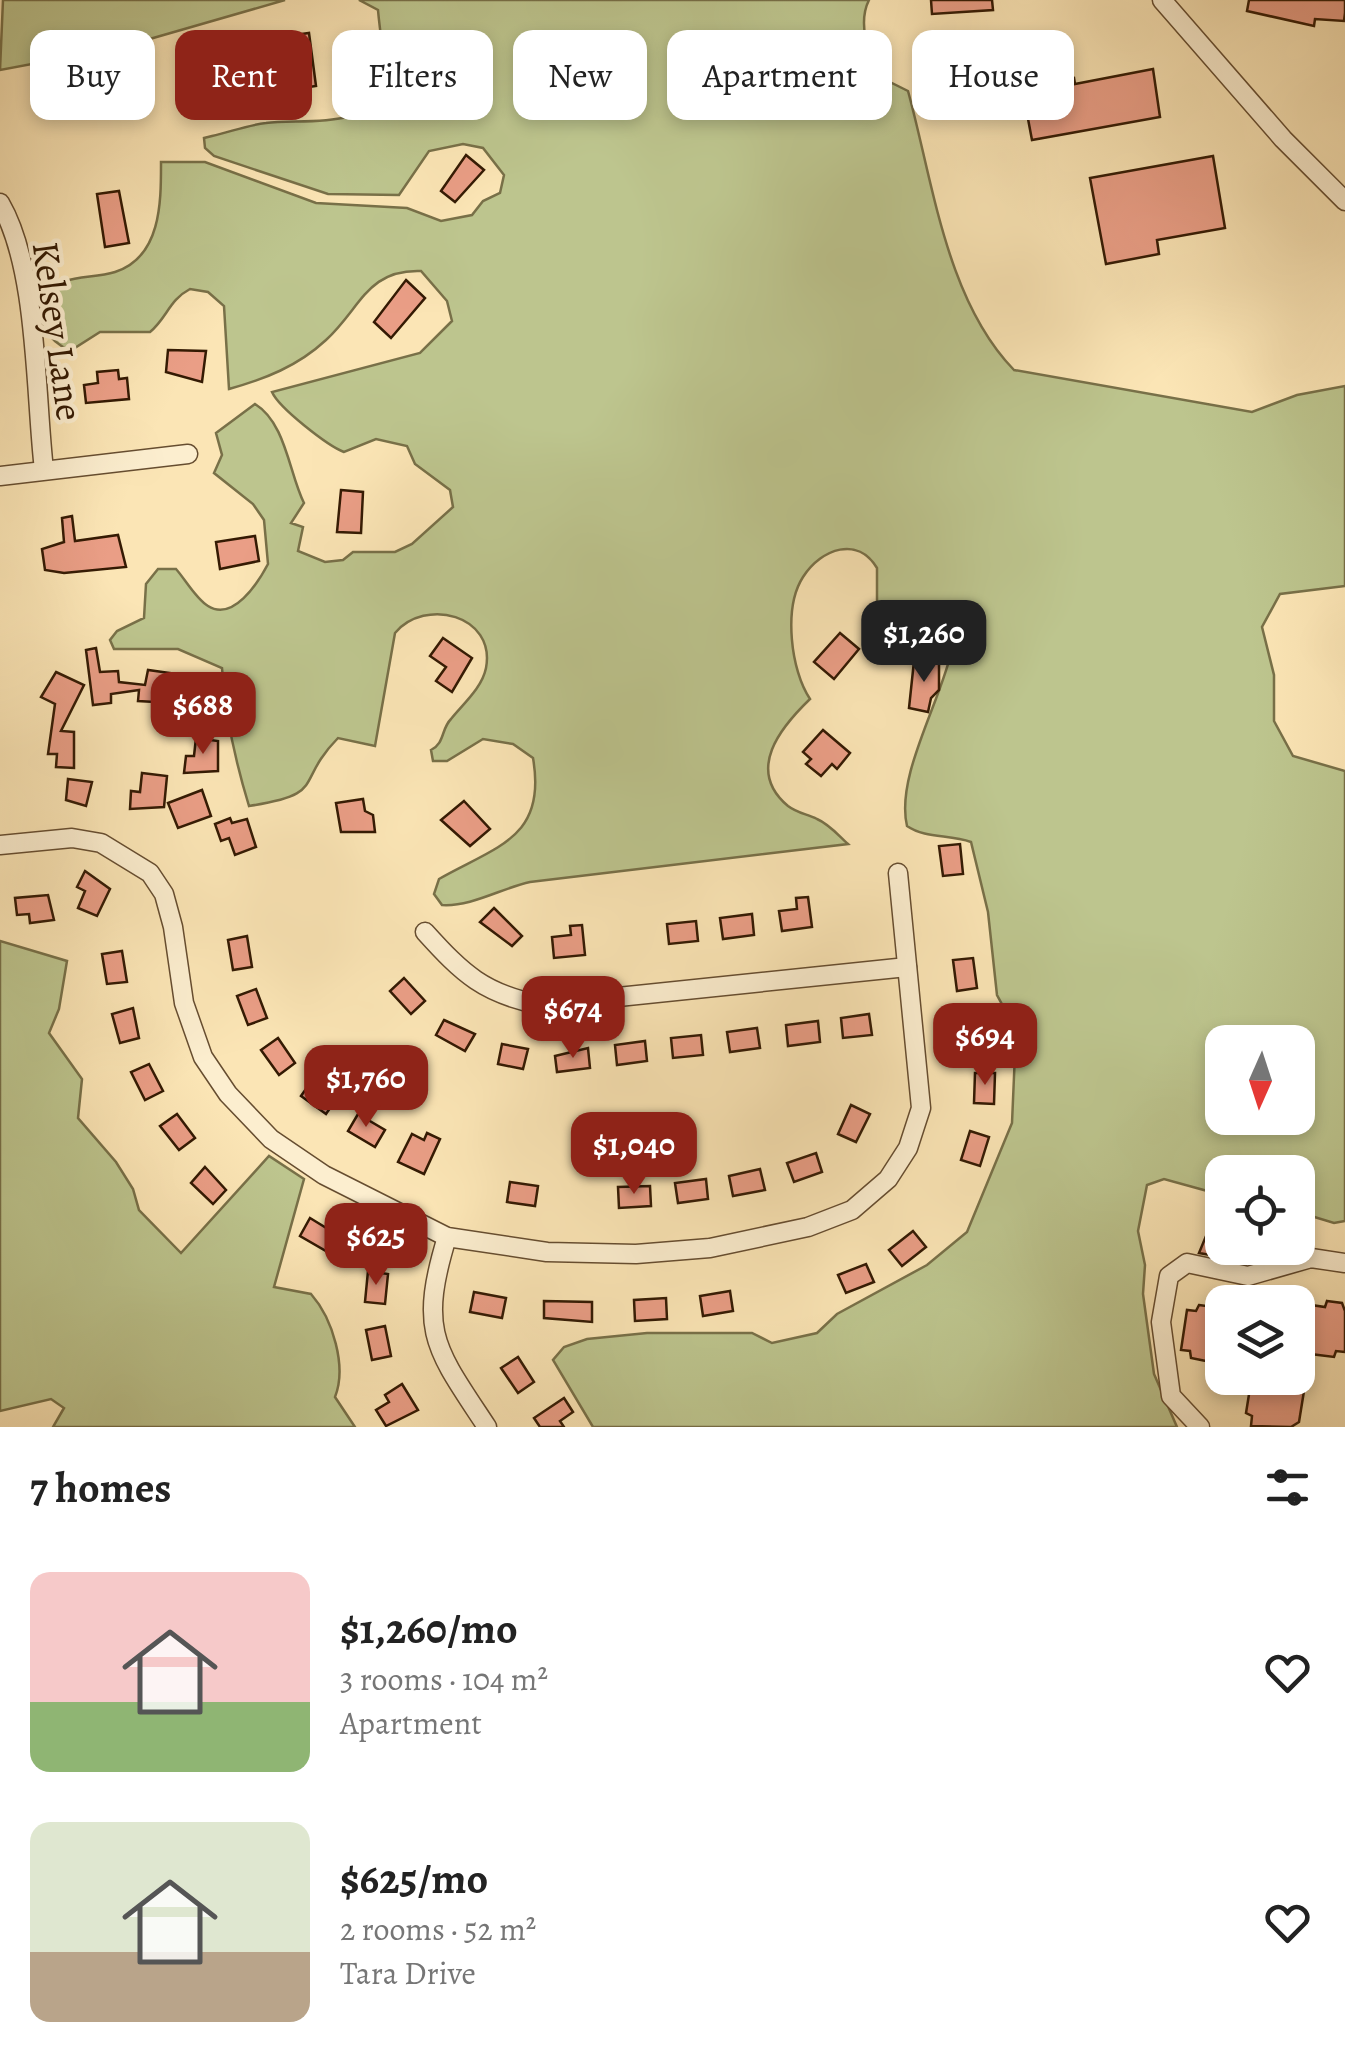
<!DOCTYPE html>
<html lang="en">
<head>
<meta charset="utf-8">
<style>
	body { margin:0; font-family:Alegreya,serif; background:#f6f6f6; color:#222; height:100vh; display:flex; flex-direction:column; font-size:38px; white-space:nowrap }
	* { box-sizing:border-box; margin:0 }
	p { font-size:32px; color:#767676 }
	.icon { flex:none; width:55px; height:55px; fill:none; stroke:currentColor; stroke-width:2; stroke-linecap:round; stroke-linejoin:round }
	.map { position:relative; height:1427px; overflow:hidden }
	.details { display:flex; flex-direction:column; background:#fff; flex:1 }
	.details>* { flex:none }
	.hud { position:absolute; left:30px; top:30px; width:1285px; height:90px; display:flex; gap:20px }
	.needle { width:65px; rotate:183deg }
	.fabs { position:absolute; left:1205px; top:1025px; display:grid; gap:20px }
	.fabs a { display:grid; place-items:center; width:110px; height:110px; border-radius:20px; background:#fff; box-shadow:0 5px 15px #0003; font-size:50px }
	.price { position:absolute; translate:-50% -85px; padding:0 22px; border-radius:20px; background:#8f2418; color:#fff; font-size:32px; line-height:65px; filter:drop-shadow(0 2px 5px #0008) }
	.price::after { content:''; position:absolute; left:50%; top:60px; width:30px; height:22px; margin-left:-15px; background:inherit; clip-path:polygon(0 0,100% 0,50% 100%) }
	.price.selected { background:#222; color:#fff }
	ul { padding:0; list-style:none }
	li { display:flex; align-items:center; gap:30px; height:250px; padding:0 30px }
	li span { display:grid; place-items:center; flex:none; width:280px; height:200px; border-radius:20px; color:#555 }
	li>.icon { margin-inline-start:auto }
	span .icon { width:120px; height:120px; fill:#fffc; stroke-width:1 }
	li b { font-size:42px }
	h2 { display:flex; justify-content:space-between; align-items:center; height:120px; padding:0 30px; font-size:42px }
	.tag { padding:0 35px; border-radius:20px; background:#fff; box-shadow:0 5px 15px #0003; font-size:35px; line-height:90px }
	.tag.selected { background:#8f2418; color:#fff }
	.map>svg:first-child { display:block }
	.green { fill:#bdc58e; stroke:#787048; stroke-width:2.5; fill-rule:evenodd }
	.building { fill:#ea9e86; stroke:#341a03; stroke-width:2.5 }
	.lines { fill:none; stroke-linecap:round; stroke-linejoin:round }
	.minor-casing { stroke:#664d30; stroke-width:21 }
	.minor { stroke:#fceecf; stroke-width:18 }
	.labels { text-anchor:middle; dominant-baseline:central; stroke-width:9; stroke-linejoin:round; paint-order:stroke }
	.street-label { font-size:38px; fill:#341a03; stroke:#fceecf }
</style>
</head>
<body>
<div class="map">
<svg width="1345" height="1427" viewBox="0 0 1345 1427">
	<rect width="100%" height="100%" fill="#fbe5b5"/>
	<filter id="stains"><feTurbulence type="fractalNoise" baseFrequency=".002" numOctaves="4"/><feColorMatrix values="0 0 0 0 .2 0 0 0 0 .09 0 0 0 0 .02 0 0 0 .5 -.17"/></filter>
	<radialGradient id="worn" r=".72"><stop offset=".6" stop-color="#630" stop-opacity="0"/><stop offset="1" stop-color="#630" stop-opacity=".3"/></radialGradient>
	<g class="green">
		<path d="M3 0H285L122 47 0 70Z"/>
		<path d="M359 0H869C857 24 869 53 878 76L908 91C933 182 946 300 1014 370L1252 412 1297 395 1345 386V586L1280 594 1262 627 1274 675V721L1293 756 1345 771V1221L1334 1223 1298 1212V1172H1222V1195L1164 1179 1147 1185 1138 1231 1145 1265 1143 1294 1154 1374 1177 1427H593L553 1360 564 1347 587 1339 647 1333H752L772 1343 817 1333 837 1314 927 1265 967 1232 1012 1123 1016 1030 997 995 988 912 971 842C949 834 926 839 907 826 895 775 943 698 953 645L931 632 889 626 877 608V568C858 536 822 548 803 577 783 608 791 671 810 699 781 727 745 770 788 806 797 813 807 814 817 819 829 824 839 836 848 844L530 882C502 888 471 907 442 905L434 894 439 879C497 846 547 838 533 758L513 744 483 739 447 761H433L431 750C445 743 441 729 451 719 463 704 482 688 486 668 496 615 425 597 395 633L375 746 338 738C294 783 328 794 249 806 235 760 225 715 222 668L178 649H114L110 640 117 631 144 618 146 584 158 569H176C185 579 196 599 208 606 233 622 258 583 268 564L264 520 253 504 214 473 222 455 216 433 255 404C286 423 289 473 304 503L291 523 303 527 298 551 325 562 343 560 353 552H395L412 544 453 507 450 490 415 464 407 446 376 439 344 452C328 446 279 408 272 392L420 353 452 321 447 301 421 271C367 269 361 308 326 340 298 366 265 379 229 389L224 306 208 292 190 289C169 300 167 318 150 332H100L70 351C45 338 40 326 42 297 62 273 88 280 115 272 162 257 161 200 161 162H205L316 203 407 208 441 221 472 215 483 201 500 193 504 175 483 148 463 144 429 151 399 195 328 194 214 156 205 148 204 138 212 136C230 132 248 125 266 123 300 118 366 131 379 89 387 65 380 35 378 10ZM1222 1042H1298V1118H1222Z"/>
		<path d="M0 941 67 961 59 1009 49 1033 82 1079 78 1118 116 1162 133 1189 139 1210 181 1253 269 1156 304 1179 274 1287 311 1294C333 1319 347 1367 335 1397L355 1427H53L64 1408 51 1399 0 1411Z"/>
	</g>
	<g class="building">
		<path d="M931 0H992L993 10 932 14Z"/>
		<path d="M1249 0H1345V13L1344 21 1315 19 1314 26 1247 11Z"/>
		<path d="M309 33 316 86 295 89 287 36Z"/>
		<path d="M1153 69 1160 117 1032 140 1022 87 1074 78 1075 84Z"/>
		<path d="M64 74 106 82 100 112 58 97Z"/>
		<path d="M347 79H364V105H340V86H347Z"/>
		<path d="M466 155 484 170 455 202 441 191Z"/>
		<path d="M1213 156 1225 228 1157 240 1159 254 1106 264 1090 178Z"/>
		<path d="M119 191 129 243 105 247 97 194Z"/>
		<path d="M406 280 425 298 391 338 374 322Z"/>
		<path d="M168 350 206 351 202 382 166 372Z"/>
		<path d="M118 370 119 379 127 378 129 399 86 403 84 385 98 383 97 372Z"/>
		<path d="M341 490 363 492 361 533 337 532Z"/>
		<path d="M72 516 75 541 118 535 126 567 64 573 45 570 42 549 64 542 62 518Z"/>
		<path d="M255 536 259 561 220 569 216 542Z"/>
		<path d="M840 633 859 649 834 679 814 662Z"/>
		<path d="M443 638 472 658 452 692 436 681 446 667 430 656Z"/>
		<path d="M96 648 100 672 118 671 119 682 145 685 148 670 177 674 175 696 156 694 155 702 138 701 139 690 111 694V703L93 705 86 650Z"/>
		<path d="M914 661 939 664V690L931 698 928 712 909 708Z"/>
		<path d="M56 672 84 685 61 731 74 732V768L56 767 57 754H48L55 704 41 697Z"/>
		<path d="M198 682H207L217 699 197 711 185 690Z"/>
		<path d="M823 730 850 753 837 769 832 764 821 776 806 764 811 759 803 752Z"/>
		<path d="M196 738 218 741V771L184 773 186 756H194Z"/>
		<path d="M142 773 167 776 164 807 130 809 131 791 140 792Z"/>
		<path d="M68 779 92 782 86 806 66 800Z"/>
		<path d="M202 790 211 816 178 828 168 803Z"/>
		<path d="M363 799 365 811 373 815 375 832H341L336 803Z"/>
		<path d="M464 801 490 829 470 846 441 820Z"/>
		<path d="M230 818 232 823 247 819 256 847 235 855 229 838 221 841 215 824Z"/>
		<path d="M960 844 963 874 943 876 939 846Z"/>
		<path d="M85 871 110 889 97 916 78 908 85 891 77 887Z"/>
		<path d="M48 895 54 920 30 923 29 914 17 915 15 898Z"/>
		<path d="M808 897 812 927 782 931 779 911 797 909 796 898Z"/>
		<path d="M494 908 522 936 512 946 480 922Z"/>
		<path d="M752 914 754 935 723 939 720 918Z"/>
		<path d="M696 921 698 941 669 944 667 924Z"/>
		<path d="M582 925 585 955 554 958 552 937 571 935 570 926Z"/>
		<path d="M247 936 252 967 233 970 228 940Z"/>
		<path d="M122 951 127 982 107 984 102 954Z"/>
		<path d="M973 958 977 988 957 991 953 960Z"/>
		<path d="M404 978 425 1001 411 1014 390 991Z"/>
		<path d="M256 989 267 1018 248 1025 237 996Z"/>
		<path d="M133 1008 139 1038 120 1043 112 1014Z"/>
		<path d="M869 1014 872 1035 843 1038 841 1018Z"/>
		<path d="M444 1020 475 1034 465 1051 436 1035Z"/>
		<path d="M818 1021 820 1042 788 1046 786 1025Z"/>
		<path d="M757 1028 760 1048 730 1052 727 1032Z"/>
		<path d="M701 1035 703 1055 673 1058 671 1038Z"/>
		<path d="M278 1038 295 1063 279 1075 261 1050Z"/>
		<path d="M645 1041 647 1061 617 1065 615 1045Z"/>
		<path d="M502 1044 528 1049 523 1069 498 1064Z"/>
		<path d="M588 1048 590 1068 557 1072 555 1056Z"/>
		<path d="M149 1064 163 1091 145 1100 131 1072Z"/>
		<path d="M975 1073H995L994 1104 974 1103Z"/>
		<path d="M313 1079 337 1098 326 1114 301 1096Z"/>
		<path d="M851 1105 870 1114 856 1142 838 1134Z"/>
		<path d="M177 1114 195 1138 179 1150 160 1126Z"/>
		<path d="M358 1114 385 1130 375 1147 348 1131Z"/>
		<path d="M970 1131 989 1137 980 1166 961 1160Z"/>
		<path d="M427 1133 440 1139 424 1174 398 1162 412 1134 424 1140Z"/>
		<path d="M816 1153 822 1172 794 1182 787 1163Z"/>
		<path d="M205 1167 226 1190 213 1204 191 1183Z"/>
		<path d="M760 1169 765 1190 733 1196 729 1176Z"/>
		<path d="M706 1179 708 1199 678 1203 675 1183Z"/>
		<path d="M510 1182 538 1186 535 1206 507 1202Z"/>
		<path d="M650 1186 651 1206 619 1208 618 1187Z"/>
		<path d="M310 1218 336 1234 326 1251 300 1236Z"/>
		<path d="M913 1231 926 1247 902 1266 889 1250Z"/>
		<path d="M1206 1236 1222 1238V1248H1264L1262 1259 1250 1262 1199 1253Z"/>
		<path d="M866 1264 874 1282 846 1293 838 1275Z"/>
		<path d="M368 1271 388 1274 385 1304 365 1302Z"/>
		<path d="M730 1291 733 1311 703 1316 700 1296Z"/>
		<path d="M474 1292 506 1298 502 1318 470 1312Z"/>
		<path d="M666 1298 667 1319 635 1321 634 1300Z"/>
		<path d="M544 1301 592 1302V1322L544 1318Z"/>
		<path d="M1327 1301 1342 1303 1345 1311V1352L1336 1351 1334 1357 1310 1354 1299 1422 1291 1427 1251 1426 1252 1416 1246 1413 1251 1382 1298 1378V1303L1325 1307Z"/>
		<path d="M1199 1305 1214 1307 1215 1314 1222 1315V1356L1208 1354 1206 1361 1191 1358 1190 1351 1181 1350 1187 1310 1196 1311Z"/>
		<path d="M385 1326 391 1356 372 1360 366 1330Z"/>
		<path d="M518 1357 534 1382 518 1393 501 1368Z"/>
		<path d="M402 1384 418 1410 386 1426 376 1410 389 1402 385 1395Z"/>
		<path d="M564 1398 573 1412 560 1421 564 1427H540L534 1418Z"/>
	</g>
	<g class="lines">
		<g class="minor-casing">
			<g id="minor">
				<path d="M1162 0 1283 139 1345 201"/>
				<path d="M0 203C38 268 35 393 44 470"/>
				<path d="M0 476 188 454"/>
				<path d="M0 845 72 838 101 843 150 873 164 894 173 927 184 1003 203 1057 228 1094 271 1139 324 1175 447 1237 547 1252 636 1254 710 1248 808 1227 852 1210 888 1179 908 1148 921 1108 898 873"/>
				<path d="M425 932C463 974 484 994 541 1005L907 967"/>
				<path d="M447 1237C418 1332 435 1348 487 1427"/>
				<path d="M1200 1427 1171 1396 1161 1322 1169 1276 1187 1263 1248 1276 1311 1258 1345 1263"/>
			</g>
		</g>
		<use href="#minor" class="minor"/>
	</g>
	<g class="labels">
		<g class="street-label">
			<text transform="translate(58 331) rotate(82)">Kelsey Lane</text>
		</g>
	</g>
	<rect width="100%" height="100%" filter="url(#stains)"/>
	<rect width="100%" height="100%" fill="url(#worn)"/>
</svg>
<div class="fabs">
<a><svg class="needle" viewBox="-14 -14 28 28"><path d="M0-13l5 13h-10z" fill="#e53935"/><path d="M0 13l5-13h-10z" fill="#767676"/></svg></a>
<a><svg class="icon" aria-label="locate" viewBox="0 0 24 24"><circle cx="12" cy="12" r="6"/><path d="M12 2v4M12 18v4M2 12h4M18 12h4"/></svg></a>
<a><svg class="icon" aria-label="layers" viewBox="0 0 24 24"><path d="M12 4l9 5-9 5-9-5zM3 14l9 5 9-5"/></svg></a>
</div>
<b class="price selected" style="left:924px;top:685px">$1,260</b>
<b class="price" style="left:203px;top:757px">$688</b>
<b class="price" style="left:573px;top:1061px">$674</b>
<b class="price" style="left:985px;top:1088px">$694</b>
<b class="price" style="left:366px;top:1130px">$1,760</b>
<b class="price" style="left:634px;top:1197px">$1,040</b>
<b class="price" style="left:376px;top:1288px">$625</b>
<div class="hud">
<a class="tag">Buy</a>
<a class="tag selected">Rent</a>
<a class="tag">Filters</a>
<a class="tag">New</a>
<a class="tag">Apartment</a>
<a class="tag">House</a>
</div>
</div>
<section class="details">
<h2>7 homes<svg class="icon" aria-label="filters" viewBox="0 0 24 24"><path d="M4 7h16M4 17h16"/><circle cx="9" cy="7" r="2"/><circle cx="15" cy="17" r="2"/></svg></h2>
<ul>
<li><span style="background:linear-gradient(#f6c9c9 65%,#8fb573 0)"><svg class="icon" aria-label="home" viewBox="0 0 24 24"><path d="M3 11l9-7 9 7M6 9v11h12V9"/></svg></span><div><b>$1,260/mo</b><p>3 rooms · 104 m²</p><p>Apartment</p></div><svg class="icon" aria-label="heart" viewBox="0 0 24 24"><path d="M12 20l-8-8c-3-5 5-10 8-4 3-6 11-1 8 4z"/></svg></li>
<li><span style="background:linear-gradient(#dfe7d0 65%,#b9a48a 0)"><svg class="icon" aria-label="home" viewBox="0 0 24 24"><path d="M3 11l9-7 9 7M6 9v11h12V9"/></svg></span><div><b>$625/mo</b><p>2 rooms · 52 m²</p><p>Tara Drive</p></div><svg class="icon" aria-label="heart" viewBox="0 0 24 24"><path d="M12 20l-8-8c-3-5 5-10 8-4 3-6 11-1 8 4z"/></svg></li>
</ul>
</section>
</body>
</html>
